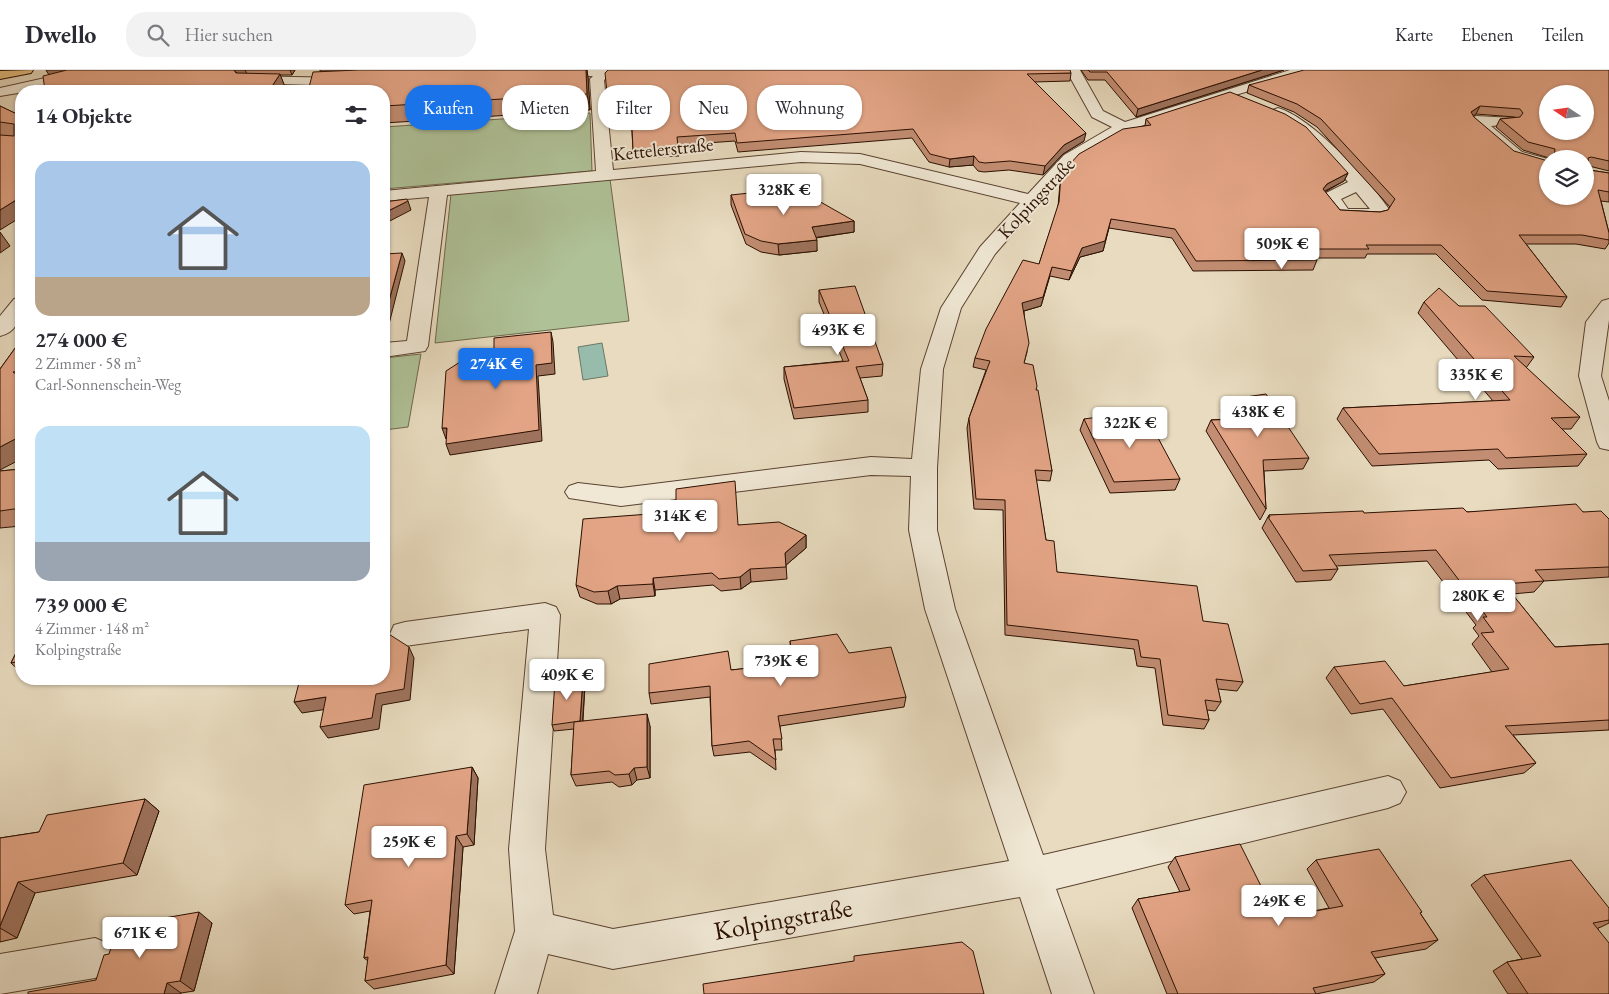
<!DOCTYPE html>
<html lang="de">
<head>
<meta charset="utf-8">
<style>
	body { margin:0; font-family:"EB Garamond",serif; background:#f2f2f3; color:#2b2b33; height:100vh; display:flex; flex-direction:column; font-size:19px; white-space:nowrap }
	* { box-sizing:border-box; margin:0 }
	p { font-size:16px; color:#7c7c81 }
	.icon { flex:none; width:28px; height:28px; fill:none; stroke:currentColor; stroke-width:2; stroke-linecap:round; stroke-linejoin:round }
	.map { position:relative; flex:1; overflow:hidden }
	.details { position:absolute; left:15px; top:15px; width:375px; height:600px; display:flex; flex-direction:column; background:#fff; border-radius:20px; box-shadow:0 1px 4px #0004 }
	.details>* { flex:none }
	.hud { position:absolute; left:405px; top:15px; width:475px; height:45px; display:flex; gap:10px }
	.needle { width:32px; rotate:283deg }
	.tools { position:absolute; left:1539px; top:15px; display:grid; gap:10px }
	.tools a { display:grid; place-items:center; width:55px; height:55px; border-radius:50%; background:#fff; box-shadow:0 1px 4px #0004; font-size:25px }
	.price { position:absolute; translate:-50% -42px; padding:0 11px; border-radius:5px; background:#fff; color:#222; font-size:16px; line-height:32px; filter:drop-shadow(0 1px 2px #0008) }
	.price::after { content:''; position:absolute; left:50%; top:30px; width:15px; height:11px; margin-left:-8px; background:inherit; clip-path:polygon(0 0,100% 0,50% 100%) }
	.price.on { background:#1a73e8; color:#fff }
	ul { padding:0; list-style:none }
	li { display:grid; align-content:center; gap:10px; height:265px; padding:0 20px }
	li span { display:grid; place-items:center; height:155px; border-radius:15px; color:#555 }
	li>.icon { margin-inline-start:auto }
	span .icon { width:90px; height:90px; fill:#fffc; stroke-width:1 }
	li b { font-size:21px }
	h2 { display:flex; justify-content:space-between; align-items:center; height:60px; padding:0 20px; font-size:21px }
	.tag { padding:0 18px; border-radius:20px; background:#fff; box-shadow:0 1px 4px #0004; font-size:18px; line-height:45px }
	.tag.on { background:#1a73e8; color:#fff }
	header { display:flex; align-items:center; gap:30px; box-sizing:border-box; height:70px; padding:0 25px; background:#fff; border-bottom:1px solid #e1e1e2 }
	header strong { font-size:24px }
	nav { display:flex; gap:28px; margin-inline-start:auto; font-size:18px }
	.search { width:350px; height:45px; background:#f2f2f3; display:flex; align-items:center; gap:12px; box-sizing:border-box; padding:0 18px; border-radius:20px; color:#7c7c81; font-size:19px }
	.map>svg:first-child { display:block }
	.green { fill:#afc197; stroke:#6d684c }
	.water { fill:#98bcac; stroke:#6c7767 }
	.lines { fill:none; stroke-linecap:round; stroke-linejoin:round }
	.minor-casing { stroke:#5a4230; stroke-width:2 }
	.major-casing { stroke:#2b0f00; stroke-width:2 }
	.minor { fill:#f0e8d5; fill-rule:evenodd }
	.major { fill:#e4be80; fill-rule:evenodd }
	.wall { fill:#c28d72; stroke:#2b0f00; fill-rule:evenodd }
	.shaded-wall { fill:#9e735d; stroke:#2b0f00 }
	.building { fill:#e2a485; stroke:#2b0f00; fill-rule:evenodd }
	.labels { text-anchor:middle; dominant-baseline:central; stroke-width:4; stroke-linejoin:round; paint-order:stroke }
	.far-street-label { font-size:19px; fill:#2b0f00; stroke:#f0e8d5 }
	.near-street-label { font-size:26px; fill:#2b0f00; stroke:#f0e8d5 }
</style>
</head>
<body>
<header>
<strong>Dwello</strong>
<div class="search"><svg class="icon" aria-label="search" viewBox="0 0 24 24"><circle cx="10" cy="10" r="6"/><path d="M15 15l6 6"/></svg>Hier suchen</div>
<nav><a>Karte</a><a>Ebenen</a><a>Teilen</a></nav>
</header>
<div class="map">
<svg width="1609" height="924" viewBox="0 0 1609 924">
	<rect width="100%" height="100%" fill="#e8dbbf"/>
	<filter id="stains"><feTurbulence type="fractalNoise" baseFrequency=".004" numOctaves="4"/><feColorMatrix values="0 0 0 0 .2 0 0 0 0 .09 0 0 0 0 .02 0 0 0 .5 -.17"/></filter>
	<radialGradient id="worn" r=".72"><stop offset=".6" stop-color="#630" stop-opacity="0"/><stop offset="1" stop-color="#630" stop-opacity=".3"/></radialGradient>
	<g class="green">
		<path d="M590 43 592 101 384 119V57Z"/>
		<path d="M610 109 629 251 435 273 451 124Z"/>
		<path d="M421 284 408 357 384 360V288Z"/>
	</g>
	<path class="water" d="M602 273 608 306 583 310 578 277Z"/>
	<g class="lines">
		<g class="minor-casing">
			<g id="minor">
				<path d="M81 0H106L104 3 31 21H21V25L18 23 0 26V18Z"/>
				<path d="M545 0H616L604 10 613 100 801 82 860 84 1028 124 1064 85 1112 57 1092 47 1066 0H1080L1103 41 1125 52 1290 0H1312L1310 3 1232 26 1129 60 1076 91 995 184 961 238 943 299 937 398V460L955 539 1043 785 1388 706 1400 711 1406 722 1400 733 1388 738 1056 819 1094 924H1052L1020 827 613 899 548 884 537 924H495L515 861 509 779 529 559 405 576 394 573 390 564 394 555 405 552 545 533 556 537 560 545 545 779 553 845 613 859 1009 791 925 539 909 460 911 406 871 405 621 436 569 428 565 422 569 416 578 413 621 418 871 387 912 389 921 299 941 238 980 177 1020 133 860 94 801 92 447 125 428 276 425 281 384 287V273L407 271 429 127 384 131V121L596 101 590 9 593 6 550 7 545 6 543 3Z"/>
				<path d="M247 6 347 8 352 9 354 12 352 15 347 16 242 13 240 10 242 7Z"/>
				<path d="M1278 38C1311 47 1369 110 1389 139L1382 148 1376 149 1337 148 1321 128 1324 124 1348 112C1326 86 1303 62 1273 46L1270 43 1273 40ZM1356 122 1370 139H1348L1341 129Z"/>
				<path d="M1476 46 1514 48 1517 51 1514 54 1491 56 1522 82 1548 89V100L1510 88 1471 54 1468 51 1471 48Z"/>
				<path d="M21 227C22 243 19 262 0 266V246L14 229Z"/>
				<path d="M1609 229V250L1601 306 1609 331V380L1600 378 1597 372 1579 306 1586 252 1602 231Z"/>
				<path d="M95 868 109 874 115 888 109 902 95 908 0 924V884Z"/>
			</g>
		</g>
		<g class="major-casing">
			<path id="major" d="M33 0 31 3 0 9V1Z"/>
		</g>
		<use href="#minor" class="minor"/>
		<use href="#major" class="major"/>
	</g>
	<g class="wall">
		<path d="M46 0H295L292 5H280L285 17 282 21H45L49 4Z"/>
		<path d="M320 0H587L588 8 590 40 384 53V21L320 1Z"/>
		<path d="M608 0 1071 3 1070 11 1034 12 1084 71 1063 84 1043 105 1009 100 984 102 978 101 973 95 949 97 929 92 912 68 738 82 735 71 678 75 679 86 634 88 633 80 631 44H630L629 40H609L608 32Z"/>
		<path d="M1081 0H1284L1136 47 1105 10H1088Z"/>
		<path d="M1609 0V101L1589 96V100L1609 103V132L1601 131 1609 163V173L1605 179 1576 174H1526L1567 227 1561 237 1482 230 1436 184H1367L1365 188H1316L1317 190 1313 200 1193 201 1172 168 1109 158 1103 181 1080 187 1069 210 1050 206 1041 236 1024 241 1027 282 1024 293 1036 320 1052 401 1050 411 1036 410 1046 470 1057 502 1203 551 1243 612 1237 621 1218 619 1221 632 1215 641 1207 640 1209 650 1204 659 1163 655 1155 598 1137 596 1134 579 1005 565 1003 440 974 439 967 358 969 348 986 300 973 297 975 288 1039 194 1058 137 1060 113 1061 104 1145 56 1146 49 1348 103 1344 111 1325 122 1340 140 1380 142 1388 140 1390 137 1317 57 1294 42 1247 23 1249 15ZM1476 44 1515 47 1516 48 1500 49 1496 57 1523 80 1549 88V89H1585L1548 126 1474 47 1473 46Z"/>
		<path d="M0 36 21 46V147L0 65Z"/>
		<path d="M731 125 854 151V162L816 168 817 181 779 185 761 182 746 174 731 135Z"/>
		<path d="M819 220 883 294 882 306 860 308 868 330V342L794 349 784 309V297L843 291 819 232Z"/>
		<path d="M1424 232 1459 236 1534 287 1526 298 1580 347 1571 359H1562L1587 384 1578 396 1498 399 1489 390 1372 396 1337 349 1343 338 1493 331 1418 243Z"/>
		<path d="M21 270V389L0 299Z"/>
		<path d="M1225 330 1309 388 1303 399 1264 401 1266 439 1260 450 1206 361 1211 350 1226 349 1221 341Z"/>
		<path d="M1084 349 1148 367 1180 409 1175 420 1110 423 1080 360Z"/>
		<path d="M21 399V456L0 458V401Z"/>
		<path d="M1467 442H1583L1609 449V507L1544 511 1534 522 1512 524 1555 577 1609 574V660L1513 665 1536 693 1524 703 1440 718 1383 639 1351 644 1326 608 1334 597 1404 616 1492 602 1472 574 1479 566 1473 558 1476 555 1427 491 1336 496 1338 499 1331 510 1296 512 1262 458 1269 445Z"/>
		<path d="M738 455 806 465V478L786 495 787 509 751 512 741 519 721 521 713 515 655 520V526L620 529 611 534H597L580 527 576 515Z"/>
		<path d="M790 571 849 583 906 627 904 637 780 656 782 680H775L776 700 750 682 714 686 712 676 710 627 651 634 649 623 731 600 792 594Z"/>
		<path d="M21 573V602L11 593Z"/>
		<path d="M585 615 583 651 650 656V708L637 710 632 715 619 717 612 712 576 716 571 705 574 659 554 661 552 655Z"/>
		<path d="M472 697 478 708 474 775 463 777 454 904 374 919 365 911 368 891 364 888 370 841 354 844 345 835Z"/>
		<path d="M145 729 159 741 137 805 35 823 17 868 0 872V768L39 762Z"/>
		<path d="M1175 787 1277 848 1329 838 1307 799 1316 790 1422 842 1420 843 1438 870 1426 879 1375 888 1385 904 1374 912 1316 924H1167L1132 838 1138 829 1180 822 1168 797Z"/>
		<path d="M1484 805 1609 838V853L1601 857 1598 858 1609 924H1508L1493 901 1507 892 1522 889 1471 815Z"/>
		<path d="M212 853 194 921 181 923 96 910 109 884Z"/>
	</g>
	<g class="shaded-wall">
		<path d="M46 0H72L49 5Z"/>
		<path d="M234 0H245L247 4 240 6Z"/>
		<path d="M290 0H295L292 5Z"/>
		<path d="M586 0H587L588 8 590 40 587 24Z"/>
		<path d="M1262 0H1284L1136 47 1138 39Z"/>
		<path d="M280 4 285 17 282 21H269Z"/>
		<path d="M1480 36 1476 44 1467 50 1471 42Z"/>
		<path d="M1086 63 1084 71 1063 84 1043 105 1045 96 1064 75Z"/>
		<path d="M974 86 973 95 949 97 950 89Z"/>
		<path d="M1348 103 1344 111 1323 122V119L1327 114Z"/>
		<path d="M21 127V147L0 160V140Z"/>
		<path d="M408 131 411 140 384 154V143Z"/>
		<path d="M1111 149 1103 181 1080 187 1069 210 1072 201 1082 178Z"/>
		<path d="M854 151V162L812 168V157Z"/>
		<path d="M0 162 10 176 0 183Z"/>
		<path d="M817 170V181L779 185 778 174Z"/>
		<path d="M402 183 405 191 388 258H384V249Z"/>
		<path d="M1052 197 1041 236 1020 242 1022 233Z"/>
		<path d="M551 262 553 272 555 304 538 306 542 371 450 385 446 374 536 295Z"/>
		<path d="M442 358H447L446 369Z"/>
		<path d="M21 366V389L0 400V377Z"/>
		<path d="M806 465V478L785 496V483Z"/>
		<path d="M750 499 751 512 741 519 740 507Z"/>
		<path d="M653 508 655 520V526L653 514Z"/>
		<path d="M617 516 620 529 611 534 608 521Z"/>
		<path d="M409 577 414 588 410 630 382 635 379 659 328 668 320 657 376 624Z"/>
		<path d="M583 608 585 615 582 658 580 651Z"/>
		<path d="M96 609H133L100 614Z"/>
		<path d="M326 627 334 638 302 643 294 632Z"/>
		<path d="M647 644 650 656V708L647 697Z"/>
		<path d="M472 697 478 708 474 775 467 764Z"/>
		<path d="M634 698 637 710 632 715 629 704Z"/>
		<path d="M145 729 159 741 137 805 123 793Z"/>
		<path d="M456 766 463 777 454 904 446 895Z"/>
		<path d="M18 812 35 823 17 868 0 858V856Z"/>
		<path d="M199 842 212 853 194 921 180 911Z"/>
		<path d="M167 913 181 923V924H164Z"/>
	</g>
	<g class="building">
		<path d="M67 0H234L236 3 280 4 269 21H207L211 16 202 21H45L43 6Z"/>
		<path d="M358 0H586L587 24 384 36V21H308L313 2Z"/>
		<path d="M608 0H1070L1071 3 1027 4 1086 63 1064 75 1045 96 1010 91 985 93 979 92 974 86 950 89 930 84 913 59 737 73 735 63 677 67 678 77 633 80 631 36H629V32H608L605 3Z"/>
		<path d="M1088 0H1262L1138 39 1107 2H1090Z"/>
		<path d="M1304 0H1609V91L1591 87 1588 88 1589 100 1609 103V122L1598 120 1609 163V170L1582 165H1519L1567 227 1487 221 1441 175H1366L1369 179H1309L1317 190 1196 191 1175 159 1111 149 1105 171 1082 178 1072 201 1052 197 1043 227 1022 233 1029 273 1024 293 1033 295 1037 316 1036 320H1038L1052 401 1035 400 1046 470 1054 471 1057 502 1197 516 1203 551 1228 554 1243 612 1216 609 1221 632 1205 630 1209 650 1168 645 1160 589 1141 587 1138 570 1007 555 1005 430 976 429 969 348 990 291 975 288 986 259 1023 190 1039 194 1059 132 1061 104 1079 84 1123 59 1151 55 1146 49 1230 22 1285 44 1306 57 1348 103 1327 114 1323 119 1340 140 1380 142 1388 140 1395 129 1321 49 1297 34 1249 15ZM1548 24H1585V61H1548ZM1480 36 1520 39 1523 43 1520 47 1500 49 1528 72 1555 79 1554 89H1585V126H1548V91L1514 81 1474 47 1471 42Z"/>
		<path d="M0 36 21 46V127L0 140V65L14 66V54L0 52Z"/>
		<path d="M796 118 854 151 812 157 817 170 778 174 761 171 745 164 731 125Z"/>
		<path d="M407 129 408 131 384 143V132Z"/>
		<path d="M402 183 384 249V184Z"/>
		<path d="M855 216 883 294 856 297 868 330 794 338 784 297 849 291 819 220Z"/>
		<path d="M1439 218 1459 236H1485L1534 287 1514 286 1580 347 1551 348 1587 384 1506 388 1498 379 1379 384 1343 338 1510 330 1424 232Z"/>
		<path d="M551 262 552 293 536 295 539 360 446 374 447 358H442L446 301 474 283 494 280V268Z"/>
		<path d="M21 270V301L13 302 21 308V366L0 377V299Z"/>
		<path d="M1266 324 1309 388 1263 390 1266 439 1211 350 1238 349 1225 330Z"/>
		<path d="M1134 342 1148 367 1157 366 1180 409 1114 412 1084 349Z"/>
		<path d="M21 399V438L0 441V401Z"/>
		<path d="M735 411 738 455 779 452 806 465 785 483 786 497 750 499 740 507 719 509 712 503 653 508V514L617 516 608 521 594 522 576 515 583 449 676 442V419Z"/>
		<path d="M1576 434 1583 442 1601 441 1609 449V497L1535 500 1544 511 1504 514 1555 577 1609 574V650L1505 656 1536 693 1451 708 1392 628 1360 634 1334 597 1385 591 1404 616 1509 599 1481 563 1494 562 1483 547H1487L1436 480 1329 485 1338 499 1303 501 1268 447H1270L1269 445 1363 441 1364 443 1463 438 1467 442Z"/>
		<path d="M384 561 409 577 404 619 376 624 372 648 320 657 326 627 294 632 300 609H384Z"/>
		<path d="M837 564 849 583 891 577 906 627 778 646 782 669H773L776 690 749 671 712 676 710 616 649 623V594L728 581 731 600 793 593 790 571Z"/>
		<path d="M21 573V591L11 593Z"/>
		<path d="M583 608 580 651 552 655 555 611Z"/>
		<path d="M647 644V697L634 698 629 704 615 705 609 701 571 705 574 652Z"/>
		<path d="M472 697 467 764 456 766 446 895 365 911 368 887 364 888 372 830 345 835 364 715Z"/>
		<path d="M145 729 123 793 18 812 0 856V768L39 762 47 745Z"/>
		<path d="M1240 774 1277 848 1343 836 1316 790 1379 779 1422 842 1420 843 1438 870 1371 882 1385 904 1313 918 1316 924H1178L1138 829 1190 820 1175 787Z"/>
		<path d="M1571 790 1609 838V850L1593 853 1609 873V924H1528L1507 892 1541 886 1484 805Z"/>
		<path d="M199 842 180 911 167 913 164 924H28V922L96 910 104 885 109 884 118 856Z"/>
		<path d="M962 872 973 881 984 924H704L703 914 854 891V886Z"/>
	</g>
	<g class="labels">
		<g class="far-street-label">
			<text transform="translate(663 79) rotate(-6)">Kettelerstraße</text>
			<text transform="translate(1036 128) rotate(-47)">Kolpingstraße</text>
		</g>
		<g class="near-street-label">
			<text transform="translate(783 849) rotate(-10)">Kolpingstraße</text>
		</g>
	</g>
	<rect width="100%" height="100%" filter="url(#stains)"/>
	<rect width="100%" height="100%" fill="url(#worn)"/>
</svg>
<div class="tools">
<a><svg class="needle" viewBox="-14 -14 28 28"><path d="M0-13l5 13h-10z" fill="#e53935"/><path d="M0 13l5-13h-10z" fill="#7c7c81"/></svg></a>
<a><svg class="icon" aria-label="layers" viewBox="0 0 24 24"><path d="M12 4l9 5-9 5-9-5zM3 14l9 5 9-5"/></svg></a>
</div>
<b class="price" style="left:784px;top:146px">328K €</b>
<b class="price" style="left:1282px;top:200px">509K €</b>
<b class="price" style="left:838px;top:286px">493K €</b>
<b class="price on" style="left:496px;top:320px">274K €</b>
<b class="price" style="left:1476px;top:331px">335K €</b>
<b class="price" style="left:1258px;top:368px">438K €</b>
<b class="price" style="left:1130px;top:379px">322K €</b>
<b class="price" style="left:680px;top:472px">314K €</b>
<b class="price" style="left:1478px;top:552px">280K €</b>
<b class="price" style="left:781px;top:617px">739K €</b>
<b class="price" style="left:567px;top:631px">409K €</b>
<b class="price" style="left:409px;top:798px">259K €</b>
<b class="price" style="left:1279px;top:857px">249K €</b>
<b class="price" style="left:140px;top:889px">671K €</b>
<div class="hud">
<a class="tag on">Kaufen</a>
<a class="tag">Mieten</a>
<a class="tag">Filter</a>
<a class="tag">Neu</a>
<a class="tag">Wohnung</a>
</div>
<section class="details">
<h2>14 Objekte<svg class="icon" aria-label="filters" viewBox="0 0 24 24"><path d="M4 7h16M4 17h16"/><circle cx="9" cy="7" r="2"/><circle cx="15" cy="17" r="2"/></svg></h2>
<ul>
<li><span style="background:linear-gradient(#a9c7e8 75%,#b9a48a 0)"><svg class="icon" aria-label="home" viewBox="0 0 24 24"><path d="M3 11l9-7 9 7M6 9v11h12V9"/></svg></span><div><b>274 000 €</b><p>2 Zimmer · 58 m²</p><p>Carl-Sonnenschein-Weg</p></div></li>
<li><span style="background:linear-gradient(#bfe0f5 75%,#9aa5b1 0)"><svg class="icon" aria-label="home" viewBox="0 0 24 24"><path d="M3 11l9-7 9 7M6 9v11h12V9"/></svg></span><div><b>739 000 €</b><p>4 Zimmer · 148 m²</p><p>Kolpingstraße</p></div></li>
</ul>
</section>
</div>
</body>
</html>
